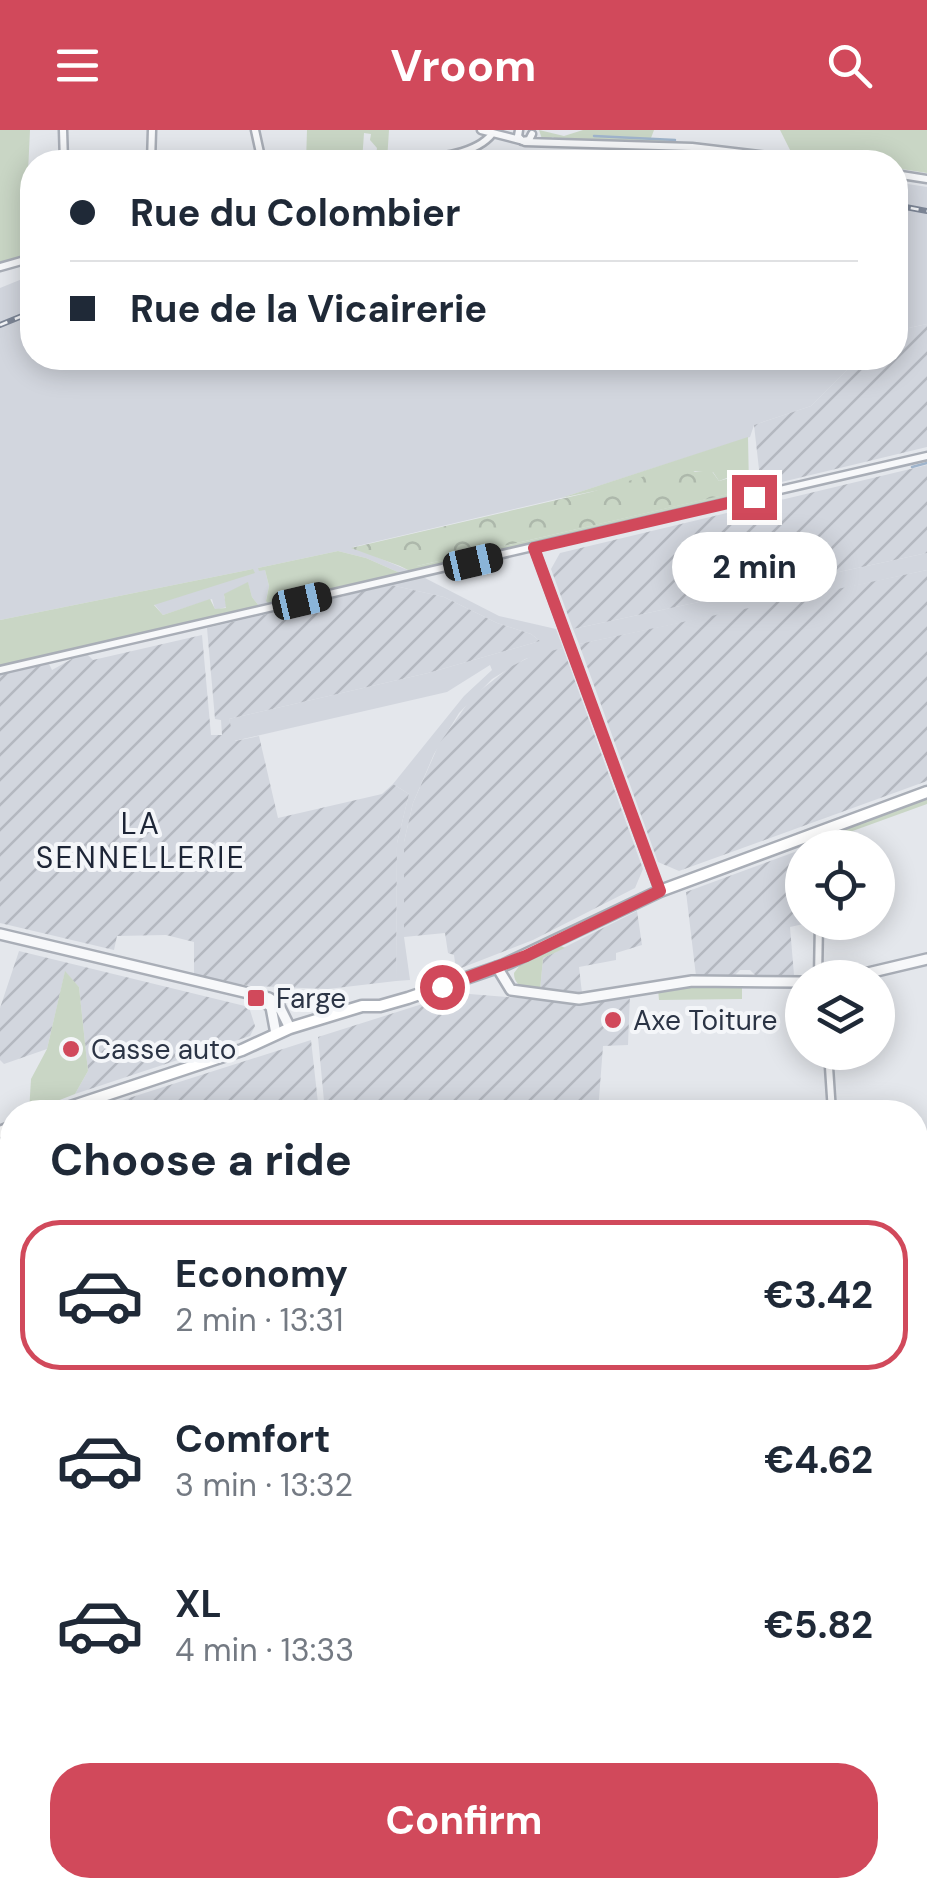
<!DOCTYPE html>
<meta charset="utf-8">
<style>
body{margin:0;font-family:"DM Sans",sans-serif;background:#f2f2f3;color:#1f2937;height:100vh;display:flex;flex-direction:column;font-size:38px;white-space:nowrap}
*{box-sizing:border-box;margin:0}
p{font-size:32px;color:#747a83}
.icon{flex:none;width:55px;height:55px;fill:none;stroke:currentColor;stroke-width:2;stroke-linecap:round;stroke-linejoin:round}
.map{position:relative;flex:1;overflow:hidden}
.sheet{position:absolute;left:0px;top:970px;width:928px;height:798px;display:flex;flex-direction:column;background:#fff;border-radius:40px 40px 0 0;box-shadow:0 5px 25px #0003}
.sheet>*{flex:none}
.top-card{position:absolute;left:20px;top:20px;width:888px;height:220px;border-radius:40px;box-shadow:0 5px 25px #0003;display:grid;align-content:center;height:220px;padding:0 50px;background:#fff}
.tools{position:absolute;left:785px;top:700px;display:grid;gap:20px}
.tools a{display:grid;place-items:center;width:110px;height:110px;border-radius:50%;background:#fff;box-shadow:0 5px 25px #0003;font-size:50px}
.end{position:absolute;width:45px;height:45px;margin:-22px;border:12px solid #d1495b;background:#fff;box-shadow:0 0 0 5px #fff}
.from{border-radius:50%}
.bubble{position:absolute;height:70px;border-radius:35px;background:#fff;box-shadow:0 5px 25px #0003;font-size:32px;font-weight:700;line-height:70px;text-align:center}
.car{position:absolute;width:30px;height:60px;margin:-30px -15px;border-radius:12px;box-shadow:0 0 8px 2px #0007;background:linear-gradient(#222 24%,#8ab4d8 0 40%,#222 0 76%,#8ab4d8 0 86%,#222 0)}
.top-card b{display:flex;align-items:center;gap:35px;height:95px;font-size:38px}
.top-card b+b{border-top:2px solid #e0e1e3}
.top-card i{width:25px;height:25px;background:#1f2937}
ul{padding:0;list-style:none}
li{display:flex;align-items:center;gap:30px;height:150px;margin:0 20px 15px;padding:0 30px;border:5px solid transparent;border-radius:40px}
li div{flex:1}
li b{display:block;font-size:38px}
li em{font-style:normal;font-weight:700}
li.on{border-color:#d1495b}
li>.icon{width:90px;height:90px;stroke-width:1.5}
h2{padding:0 50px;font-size:45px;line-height:120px}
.action{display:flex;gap:20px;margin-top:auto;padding:20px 50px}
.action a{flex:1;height:115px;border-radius:40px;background:#d1495b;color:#fff;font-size:40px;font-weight:700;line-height:115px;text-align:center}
header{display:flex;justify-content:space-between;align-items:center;height:130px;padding:0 50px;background:#d1495b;color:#fff;font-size:45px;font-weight:700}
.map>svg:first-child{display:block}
</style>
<header><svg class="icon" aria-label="menu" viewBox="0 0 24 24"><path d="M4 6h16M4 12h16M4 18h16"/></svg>Vroom<svg class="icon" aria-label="search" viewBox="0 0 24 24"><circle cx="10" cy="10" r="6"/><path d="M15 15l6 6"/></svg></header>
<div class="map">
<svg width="927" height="1767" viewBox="0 0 927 1767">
<defs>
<pattern id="industrial-furrows" width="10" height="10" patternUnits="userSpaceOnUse" patternTransform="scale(2.5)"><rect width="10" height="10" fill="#d2d6de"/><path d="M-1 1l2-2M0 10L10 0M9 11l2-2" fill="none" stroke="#b4b8c0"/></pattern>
<pattern id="forest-crowns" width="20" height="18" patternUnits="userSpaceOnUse" patternTransform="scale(2.5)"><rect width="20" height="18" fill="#c9d6c5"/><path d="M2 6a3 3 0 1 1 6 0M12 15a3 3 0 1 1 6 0" fill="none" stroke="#adb8ab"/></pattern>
<pattern id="water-rules" width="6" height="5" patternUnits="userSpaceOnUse" patternTransform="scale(2.5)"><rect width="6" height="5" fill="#9fb4cc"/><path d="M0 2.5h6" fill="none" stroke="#8293a7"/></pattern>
</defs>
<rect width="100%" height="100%" fill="#e4e7ec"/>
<path fill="#d2d6de" d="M502,20L678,25L753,32H424Z
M895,52L927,57V194L895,201Z
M32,145V228H859L811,276L754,295L750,307L561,368L353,417L410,441L400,443L366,428L338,421L258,438L265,440L269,456L266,470L269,474L259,476L252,467L248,453L224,466L227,477L215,480L212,469L163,485L154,474L253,439L0,490V158Z
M927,423V440L771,474L579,514L573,499Z
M423,447L499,486L556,499L563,518L525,529L492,549L459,583L434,624L413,673L404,712V807L410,850L396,851L397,713L409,664L393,654L464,566L492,540L490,535L447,562L234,611L229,589L428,543L540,511L531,504L497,493L444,467L391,455Z"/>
<path fill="url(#industrial-furrows)" d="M927,194V317L761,357L754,295L811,276L859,228H895V201Z
M927,335V423L573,499L551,439L560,423Z
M927,440V651L679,741L658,732L579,514Z
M391,455L444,467L497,493L531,504L540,511L428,543L229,589L235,611L259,606L278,688L382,664L393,654L409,664L397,713L396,851L328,859L251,856L194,845V812L166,805L117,806L114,820L0,793V544L48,532L52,540L77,526L87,524L93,530L202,505L211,605H222L221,590L215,589L207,498Z
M563,518L643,739L635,758L533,810L456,840L454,825L448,823L445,803L404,807V712L413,673L439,614L472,567L510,537L534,525Z
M800,720L802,792L808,793L790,797L794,845H755L750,840H740L735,845L696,846L686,762Z
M637,781L642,815L616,823V830L579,837L582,863L540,861L543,828Z
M19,821L249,877L255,896L250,906L75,964L88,941L79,857L65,842L47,919L4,934L0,930V878Z
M457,863L567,872L630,864L628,915L603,916L598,982H325L318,907Z
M311,910L319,982H87L107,975Z
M12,1009V1081L0,1082V1014Z
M927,1123V1304H925L915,1297V1125Z"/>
<path fill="#c9d6c5" d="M0,0H30L24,126L0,133Z
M307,0H389L387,31L375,32L377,18L370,10L371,4L364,3L362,32H306Z
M539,0L564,6L583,0H654L651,8L684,13L557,11L553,7L546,10L542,9Z
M780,0H927V43L895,38V32H853L792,24Z
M748,307L749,358L739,367L410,441L400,436H417L745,360L737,344L719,351L713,342L691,341L561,368Z
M338,421L366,428L400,443L269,474L266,471L269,456L265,440L259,441L258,438Z
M253,439L255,443L154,475L163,485L210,469L215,479L226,478L224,464L248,452L252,467L259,476L0,536V490Z
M927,668V674L814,715L813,710Z
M559,815L565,818L543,828L540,861C528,859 514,858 514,843L520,835Z
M65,841L79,857L88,941L75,964L29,982L31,949L47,919Z
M702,855H742V869L659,870L658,859Z
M12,1081V1154L0,1150V1082Z
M5,1323L12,1336V1404L3,1405L0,1409L1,1325Z"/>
<path fill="url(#forest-crowns)" d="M745,313L746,360L417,436H400L351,418L591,362L683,335L695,342L711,340L719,351L737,346L727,319Z
M12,1232V1336L9,1325L2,1323L0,1342V1235Z
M12,1476V1666L0,1669V1479Z
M366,1755H455L459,1767H369Z
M843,1755H896L899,1767H846Z"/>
<path fill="url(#water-rules)" d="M12,1181V1232L0,1235V1182Z"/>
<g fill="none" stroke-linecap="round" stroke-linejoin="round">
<path stroke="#9fb4cc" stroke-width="2.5" d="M594,6L675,10
M598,17L719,23
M460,27L494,22
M912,337L927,333
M915,1107L927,1106
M915,1122L927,1121
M915,1300L927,1307
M915,1341L927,1324
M0,1445H12
M915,1522H927
M0,1667L12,1663"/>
<defs>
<path id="minor" d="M63,0L64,32
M255,0L262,32
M481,0L520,10
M519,0L518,6L522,11L529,10L532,4
M525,12L692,17L819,32
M151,32L152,0
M391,32C421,28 472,29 492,4
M895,44L927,49
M0,137L32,128
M534,418L659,760
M0,540L927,326
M818,848L819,792
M828,922L832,982
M915,1115L927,1113
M915,1317L927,1315
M916,1408L927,1427"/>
<path id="tertiary" d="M0,804L269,868L278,874L290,898
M497,837L511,860L579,869L692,851L802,852
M847,848L927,829
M262,870L271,877L276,904"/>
<path id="secondary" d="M55,982L242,920L290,898L362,876H380L408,868L504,835L660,761L927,662
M0,1002L12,997"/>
<path id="primary" d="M915,1445H927
M0,1452H12"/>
</defs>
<use href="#minor" stroke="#a9aeb7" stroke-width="11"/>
<use href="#tertiary" stroke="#a9aeb7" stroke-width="14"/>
<use href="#secondary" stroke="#a9aeb7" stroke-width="15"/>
<use href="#primary" stroke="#a3abb8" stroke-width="16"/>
<use href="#minor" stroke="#f7f8fa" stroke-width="6"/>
<use href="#tertiary" stroke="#f7f8fa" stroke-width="9"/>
<use href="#secondary" stroke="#fff" stroke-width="10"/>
<use href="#primary" stroke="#fff" stroke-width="11"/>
<defs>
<path id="rail" d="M546,32L641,30L689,32
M895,75L927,81
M0,195L32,182"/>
</defs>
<use href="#rail" stroke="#7d8696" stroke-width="6"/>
<use href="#rail" stroke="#f4f6f9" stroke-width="2.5" stroke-dasharray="8" stroke-linecap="butt"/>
</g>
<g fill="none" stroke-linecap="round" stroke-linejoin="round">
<path stroke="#d1495b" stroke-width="12" d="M442,857L526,826L660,761L534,418L754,367"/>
</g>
<g fill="#d1495b" stroke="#f4f6f9" stroke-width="4">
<rect x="246" y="858" width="20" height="20" rx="5"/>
<circle cx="613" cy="890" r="10"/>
<circle cx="71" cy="919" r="10"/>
</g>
<g text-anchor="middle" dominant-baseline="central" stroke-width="8" stroke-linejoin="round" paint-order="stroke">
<g font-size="28" fill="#2b3445" stroke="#f4f6f9" text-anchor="start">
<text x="276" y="868">Farge</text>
<text x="633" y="890">Axe Toiture</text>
<text x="91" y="919">Casse auto</text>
</g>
<g font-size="30" letter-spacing="2.5" fill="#1d2536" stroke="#f4f6f9">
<text x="141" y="693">LA<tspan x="141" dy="34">SENNELLERIE</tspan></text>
</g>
</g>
</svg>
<div class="tools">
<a><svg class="icon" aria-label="locate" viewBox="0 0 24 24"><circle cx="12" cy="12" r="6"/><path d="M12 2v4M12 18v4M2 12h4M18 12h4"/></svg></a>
<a><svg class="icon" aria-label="layers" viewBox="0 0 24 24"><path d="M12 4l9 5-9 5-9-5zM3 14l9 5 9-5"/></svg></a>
</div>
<i class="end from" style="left:442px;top:857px"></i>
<i class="end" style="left:754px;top:367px"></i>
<div class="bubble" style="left:672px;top:402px;width:165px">2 min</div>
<i class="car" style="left:473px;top:432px;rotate:77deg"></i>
<i class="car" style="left:302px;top:471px;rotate:77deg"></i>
<div class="top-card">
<b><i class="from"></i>Rue du Colombier</b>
<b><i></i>Rue de la Vicairerie</b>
</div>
<section class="sheet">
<h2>Choose a ride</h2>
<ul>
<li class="on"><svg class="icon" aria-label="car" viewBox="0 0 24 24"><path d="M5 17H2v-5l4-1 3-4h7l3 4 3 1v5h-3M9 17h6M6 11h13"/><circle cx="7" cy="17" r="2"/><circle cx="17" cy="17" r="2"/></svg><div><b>Economy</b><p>2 min · 13:31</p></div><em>€3.42</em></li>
<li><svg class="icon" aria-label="car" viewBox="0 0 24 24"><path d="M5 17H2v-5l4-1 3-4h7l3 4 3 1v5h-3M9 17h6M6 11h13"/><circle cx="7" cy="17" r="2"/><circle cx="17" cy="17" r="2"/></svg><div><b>Comfort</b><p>3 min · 13:32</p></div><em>€4.62</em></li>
<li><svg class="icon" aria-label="car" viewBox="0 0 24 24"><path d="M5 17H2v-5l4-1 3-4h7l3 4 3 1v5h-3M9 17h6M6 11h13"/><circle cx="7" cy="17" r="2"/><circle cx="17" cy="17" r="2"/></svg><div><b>XL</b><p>4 min · 13:33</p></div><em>€5.82</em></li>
</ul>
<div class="action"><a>Confirm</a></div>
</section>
</div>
